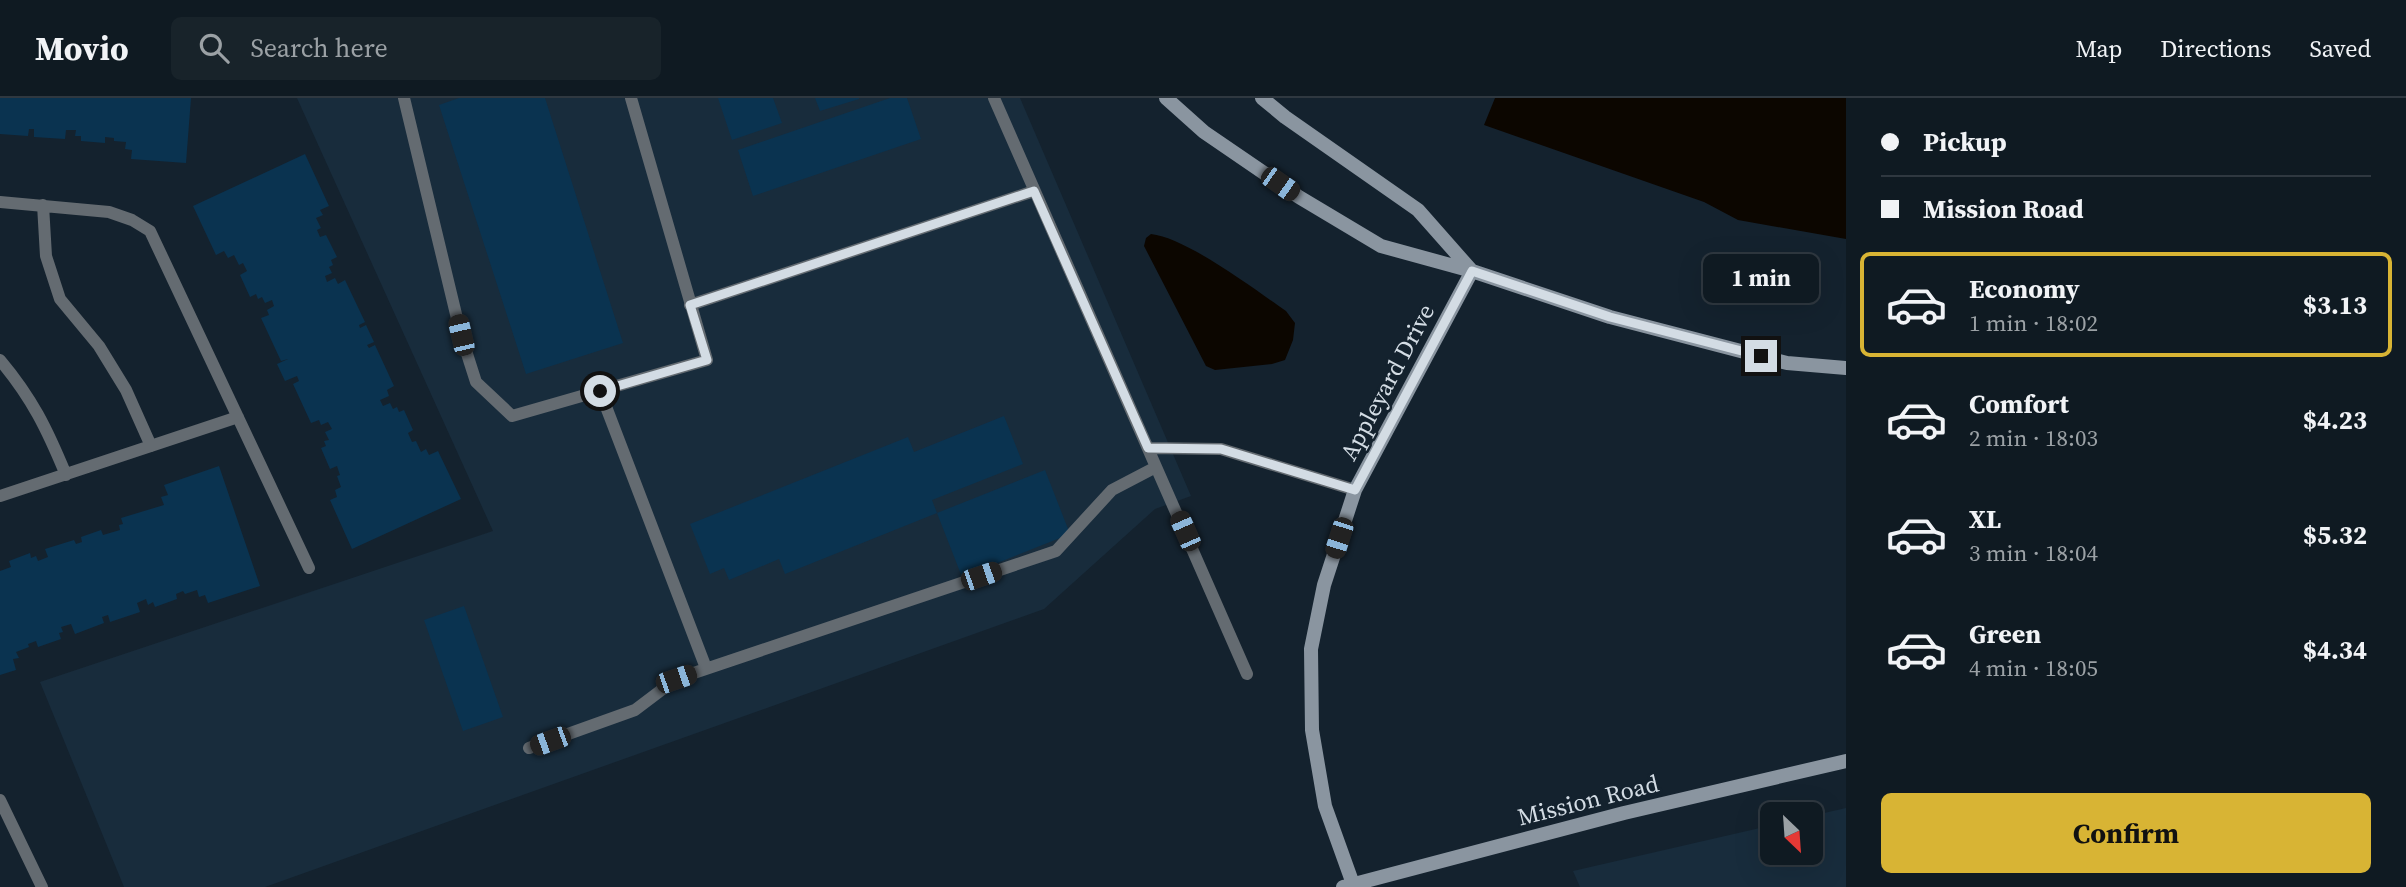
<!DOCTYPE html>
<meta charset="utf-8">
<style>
body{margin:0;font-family:"Source Serif 4",serif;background:#18232a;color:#f1f3f6;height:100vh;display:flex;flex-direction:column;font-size:26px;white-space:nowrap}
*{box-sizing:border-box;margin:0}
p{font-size:23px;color:#9ba1a5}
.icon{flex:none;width:38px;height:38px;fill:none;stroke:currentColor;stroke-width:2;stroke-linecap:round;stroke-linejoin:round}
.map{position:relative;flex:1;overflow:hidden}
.drawer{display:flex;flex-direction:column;background:#0f1a22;width:560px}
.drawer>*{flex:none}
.hud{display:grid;align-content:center;height:154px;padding:0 35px;background:#0f1a22}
.needle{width:46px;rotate:155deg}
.buttons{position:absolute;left:1760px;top:704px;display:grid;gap:14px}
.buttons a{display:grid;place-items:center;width:63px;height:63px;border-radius:10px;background:#0f1a22;box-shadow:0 7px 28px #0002,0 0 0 2px #2f3840;font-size:35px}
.end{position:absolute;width:32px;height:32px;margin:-16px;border:9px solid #d3dce4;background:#111;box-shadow:0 0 0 4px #111}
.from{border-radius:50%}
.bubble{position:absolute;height:49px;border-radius:10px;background:#0f1a22;box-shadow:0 7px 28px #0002,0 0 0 2px #2f3840;font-size:23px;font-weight:700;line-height:49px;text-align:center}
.car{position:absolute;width:21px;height:42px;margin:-21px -10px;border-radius:9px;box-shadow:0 0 5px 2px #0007;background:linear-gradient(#222 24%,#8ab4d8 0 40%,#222 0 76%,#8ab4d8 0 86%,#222 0)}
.hud b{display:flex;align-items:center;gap:24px;height:66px;font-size:26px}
.hud b+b{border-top:2px solid #2f3840}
.hud i{width:18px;height:18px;background:#f1f3f6}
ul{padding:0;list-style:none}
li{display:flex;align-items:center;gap:21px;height:105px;margin:0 14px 10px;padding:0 21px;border:4px solid transparent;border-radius:10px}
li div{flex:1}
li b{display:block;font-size:26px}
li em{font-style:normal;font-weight:700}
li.on{border-color:#d8b434}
li>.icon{width:63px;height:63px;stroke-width:1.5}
.action{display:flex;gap:14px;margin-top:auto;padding:14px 35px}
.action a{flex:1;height:80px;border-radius:10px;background:#d8b434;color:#111;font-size:28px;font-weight:700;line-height:80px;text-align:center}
header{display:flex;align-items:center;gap:42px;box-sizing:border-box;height:98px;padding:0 35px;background:#0f1a22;border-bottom:2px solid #2f3840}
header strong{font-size:33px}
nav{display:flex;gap:38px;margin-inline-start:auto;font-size:24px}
.search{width:490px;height:63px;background:#18232a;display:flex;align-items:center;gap:18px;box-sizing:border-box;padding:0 24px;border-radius:10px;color:#9ba1a5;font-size:26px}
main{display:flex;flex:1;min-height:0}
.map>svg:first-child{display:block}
</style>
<header>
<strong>Movio</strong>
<div class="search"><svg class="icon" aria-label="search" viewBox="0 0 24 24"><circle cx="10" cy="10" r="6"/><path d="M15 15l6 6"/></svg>Search here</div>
<nav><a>Map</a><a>Directions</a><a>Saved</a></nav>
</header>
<main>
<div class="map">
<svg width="1846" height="789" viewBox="0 0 1846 789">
<rect width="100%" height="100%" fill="#14222e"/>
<path fill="#182c3c" d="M297,0H1020L1191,398L1155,411L1044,511L265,789H124L40,584L493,433Z
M1846,710V789H1580L1573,773L1773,727V754H1811V718Z"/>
<path fill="#0c0600" d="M1495,0H1846V141L1738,122L1704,104L1484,27Z
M1151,136C1187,140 1254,191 1286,213L1295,225L1293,242L1285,262L1272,266L1215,272L1206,268L1144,148L1146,140Z"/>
<path fill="#0a3350" d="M0,0H191L186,65L131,61L132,52L125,51L126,44L114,43V40L105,39V45L81,43V38H75L76,32H66L65,41L34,39V31H29L28,38L0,36Z
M459,0H545L623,245L526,276L439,7Z
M718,0H773L782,25L732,42Z
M815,0H859V1L820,13Z
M890,0H907L921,41L753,98L738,52Z
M305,56L329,108L320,112L323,117L316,120L321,130L317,132L320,139L326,137L337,159L331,162L333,167L329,169L332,175L325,178L327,184L335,180L338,186L345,182L365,224L359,227L360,230L366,227L374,244L367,247L369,250L375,247L394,288L387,292L389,298L380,302L383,308L390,305L393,311L397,309L399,314L404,312L413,332L408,335L412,344L416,343L421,354L426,351L429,357L438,353L461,401L352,451L330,402L337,399L335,392L341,389L337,378L340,377L337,368L330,371L321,350L326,348L324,343L329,342L325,334L332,331L328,324L321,327L319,322L311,325L293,286L299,283L297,278L285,283L277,266L288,261L281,263L261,220L269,217L267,212L274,208L272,202L265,205L262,199L258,201L256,196L250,199L240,177L247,173L243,165L239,167L234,157L228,160L224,153L216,157L193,108Z
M1004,318L1023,366L932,402L937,415L785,476L779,461L729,482L724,470L710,476L690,426L908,339L914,354Z
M219,368L260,488L208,505L205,497L199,499L197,492L185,496L183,493L176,496L177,501L155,509L153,504L148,507L146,501L137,505L140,514L110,524L108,517L102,519L104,525L75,536L71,526L61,529L63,534L59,535L61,541L38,549L36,543L28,546L29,549L16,554L19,560L13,561L16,572L0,577V473L11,469L9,463L30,455L31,460L36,458L38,463L48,459L45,451L74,442L76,446L82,444L81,439L101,432L103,437L120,432L119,427L123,426L121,420L164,407L161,399L168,397L164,387Z
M1045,372L1070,436L962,479L937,415Z
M464,508L503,619L463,633L424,522Z"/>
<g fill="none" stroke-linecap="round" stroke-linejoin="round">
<path stroke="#646b71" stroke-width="12" d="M404,0L461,237L476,284L512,318L707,262L631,0
M994,0L1247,576
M0,104L109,114L132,122L150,133L309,470
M43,107L46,158L60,201L99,248L126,292L151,348
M690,207L1034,93
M0,262C32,300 47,331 66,377
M600,293L706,570
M1148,350L1221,351L1355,392
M0,398L238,319
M529,650L635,612L676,581L1056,453L1112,392L1156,369
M0,702L42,789"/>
<path stroke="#8a95a0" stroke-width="14" d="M1166,0L1204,34L1299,99L1381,148L1472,173L1610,219L1787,265L1846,270
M1262,0L1285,19L1418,112L1471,172
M1353,786L1325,708L1312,632L1311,551L1324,487L1355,392L1472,173
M1343,789L1624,715L1846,663"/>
</g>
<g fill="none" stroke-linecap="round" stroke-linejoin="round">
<path stroke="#d3dce4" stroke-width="9" d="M600,293L707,262L690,207L1034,93L1148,350L1221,351L1355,392L1472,173L1610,219L1761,258"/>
</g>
<g text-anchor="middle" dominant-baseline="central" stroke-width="5" stroke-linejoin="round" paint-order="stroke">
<g font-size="24" fill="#d3dce4" stroke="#14222e">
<text transform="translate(1387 284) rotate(-62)">Appleyard Drive</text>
<text transform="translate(1588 702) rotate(-14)">Mission Road</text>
</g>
</g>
</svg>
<div class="buttons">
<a><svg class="needle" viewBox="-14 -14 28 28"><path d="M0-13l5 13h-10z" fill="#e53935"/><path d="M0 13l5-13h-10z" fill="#9ba1a5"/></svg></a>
</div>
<i class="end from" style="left:600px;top:293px"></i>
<i class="end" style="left:1761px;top:258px"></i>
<div class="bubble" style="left:1703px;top:156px;width:116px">1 min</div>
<i class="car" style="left:1280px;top:86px;rotate:125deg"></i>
<i class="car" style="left:461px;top:237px;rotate:347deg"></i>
<i class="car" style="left:1185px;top:433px;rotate:336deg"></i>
<i class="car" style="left:1339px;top:440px;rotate:198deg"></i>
<i class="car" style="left:981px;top:478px;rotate:71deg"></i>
<i class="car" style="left:676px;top:581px;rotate:71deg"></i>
<i class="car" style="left:550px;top:643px;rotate:250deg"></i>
</div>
<section class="drawer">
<div class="hud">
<b><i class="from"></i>Pickup</b>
<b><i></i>Mission Road</b>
</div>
<ul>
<li class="on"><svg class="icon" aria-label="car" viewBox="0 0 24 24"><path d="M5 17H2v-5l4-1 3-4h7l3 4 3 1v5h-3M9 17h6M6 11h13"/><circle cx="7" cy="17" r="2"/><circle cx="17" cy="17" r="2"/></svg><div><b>Economy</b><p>1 min · 18:02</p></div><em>$3.13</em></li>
<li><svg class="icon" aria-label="car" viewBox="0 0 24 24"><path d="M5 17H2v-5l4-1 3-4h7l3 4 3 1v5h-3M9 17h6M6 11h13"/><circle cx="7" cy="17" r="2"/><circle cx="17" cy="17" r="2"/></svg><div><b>Comfort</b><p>2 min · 18:03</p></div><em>$4.23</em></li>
<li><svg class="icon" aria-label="car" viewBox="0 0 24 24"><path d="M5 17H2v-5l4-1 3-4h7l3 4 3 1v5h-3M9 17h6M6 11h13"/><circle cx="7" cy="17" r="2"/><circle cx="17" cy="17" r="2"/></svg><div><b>XL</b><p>3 min · 18:04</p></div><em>$5.32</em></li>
<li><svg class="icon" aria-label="car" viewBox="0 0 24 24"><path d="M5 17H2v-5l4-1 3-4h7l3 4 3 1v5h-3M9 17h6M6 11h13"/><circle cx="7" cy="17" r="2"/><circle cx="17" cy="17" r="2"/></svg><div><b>Green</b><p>4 min · 18:05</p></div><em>$4.34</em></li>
</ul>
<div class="action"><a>Confirm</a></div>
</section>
</main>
